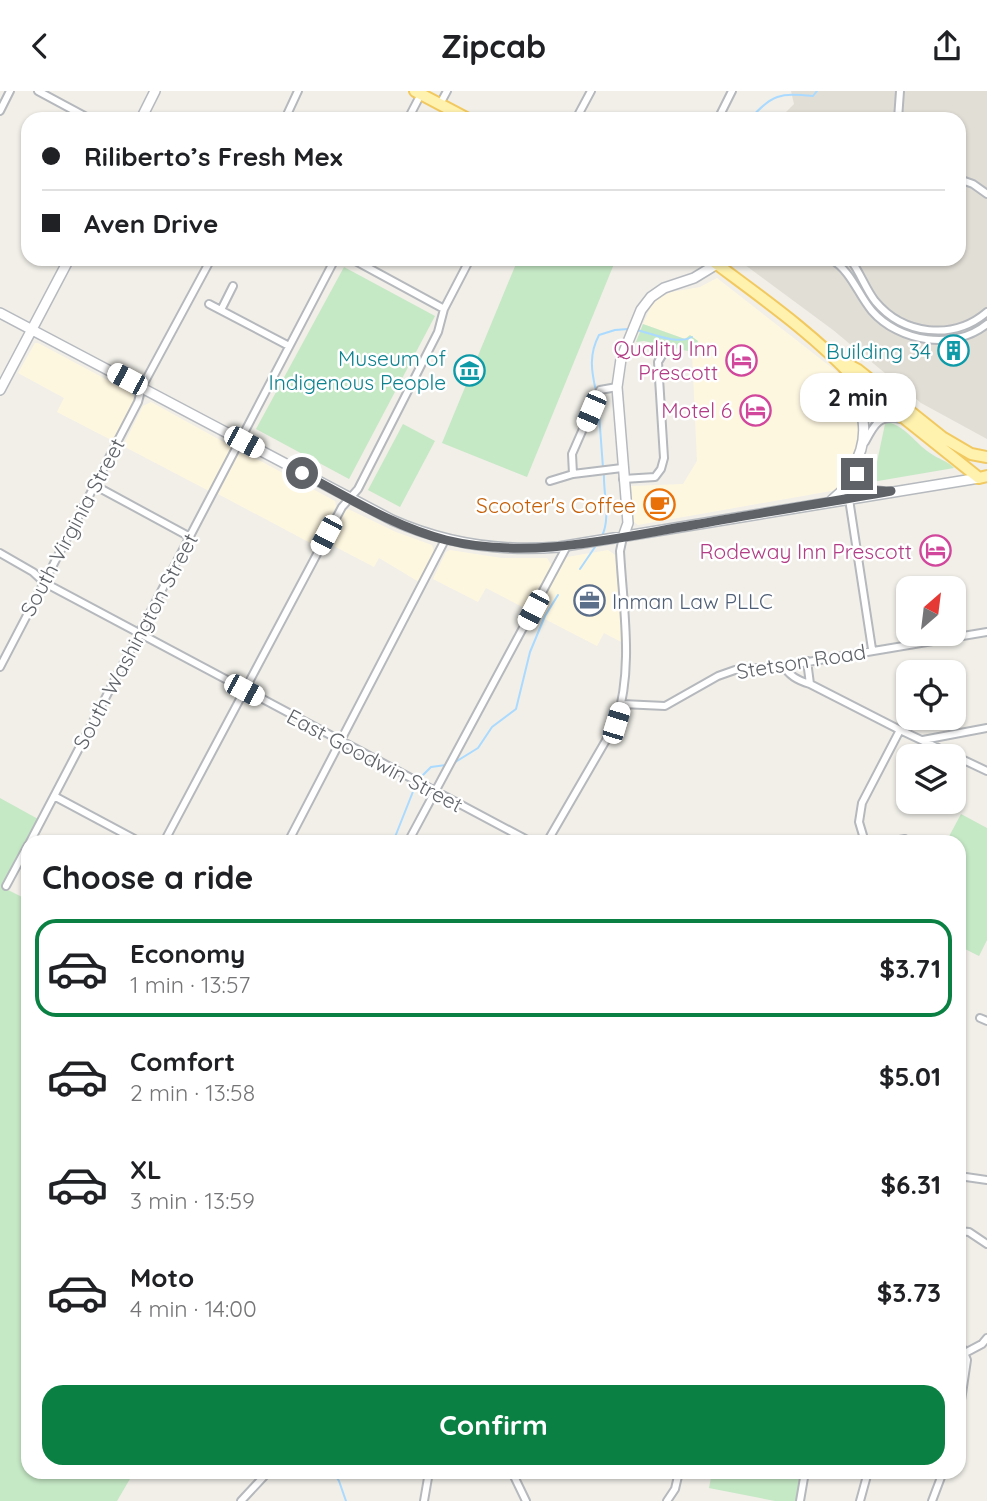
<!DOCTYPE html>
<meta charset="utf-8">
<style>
body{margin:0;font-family:Quicksand,sans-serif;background:#f6f6f6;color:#202124;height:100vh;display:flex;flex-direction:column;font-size:26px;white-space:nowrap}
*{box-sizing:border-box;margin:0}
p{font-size:23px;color:#757577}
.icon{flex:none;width:38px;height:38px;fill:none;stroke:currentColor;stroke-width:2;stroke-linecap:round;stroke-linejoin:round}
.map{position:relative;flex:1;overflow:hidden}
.sheet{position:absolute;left:21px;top:744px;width:945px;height:644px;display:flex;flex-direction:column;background:#fff;border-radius:21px;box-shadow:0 2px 5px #0004}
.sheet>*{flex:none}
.banner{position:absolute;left:21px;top:21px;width:945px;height:154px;border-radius:21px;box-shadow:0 2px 5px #0004;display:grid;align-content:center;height:154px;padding:0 21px;background:#fff}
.needle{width:46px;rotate:28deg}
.fabs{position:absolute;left:896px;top:485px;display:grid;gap:14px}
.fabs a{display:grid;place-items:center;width:70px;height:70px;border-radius:14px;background:#fff;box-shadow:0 2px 5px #0004;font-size:35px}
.end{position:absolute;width:32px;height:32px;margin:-16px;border:9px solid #5f6368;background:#fff;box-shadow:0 0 0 4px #fff}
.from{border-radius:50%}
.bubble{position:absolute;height:49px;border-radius:21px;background:#fff;box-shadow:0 2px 5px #0004;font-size:23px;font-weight:700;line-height:49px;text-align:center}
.car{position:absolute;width:21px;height:42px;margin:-21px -10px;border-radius:9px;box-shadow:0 0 5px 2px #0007;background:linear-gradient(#fff 24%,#345 0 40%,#fff 0 76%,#345 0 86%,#fff 0)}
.banner b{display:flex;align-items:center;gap:24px;height:66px;font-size:26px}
.banner b+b{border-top:2px solid #e0e0e0}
.banner i{width:18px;height:18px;background:#202124}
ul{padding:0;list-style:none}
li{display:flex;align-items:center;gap:21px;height:98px;margin:0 14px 10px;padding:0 7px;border:4px solid transparent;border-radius:21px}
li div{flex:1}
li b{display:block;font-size:26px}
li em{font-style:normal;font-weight:700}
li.on{border-color:#0b8043}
li>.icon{width:63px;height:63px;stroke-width:1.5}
h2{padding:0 21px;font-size:32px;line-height:84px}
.cta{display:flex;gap:14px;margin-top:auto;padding:14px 21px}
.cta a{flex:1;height:80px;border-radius:21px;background:#0b8043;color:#fff;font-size:28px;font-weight:700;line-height:80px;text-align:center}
header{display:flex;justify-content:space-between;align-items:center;height:91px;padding:0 21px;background:#fff;font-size:32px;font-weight:700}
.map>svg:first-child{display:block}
</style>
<header><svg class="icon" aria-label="back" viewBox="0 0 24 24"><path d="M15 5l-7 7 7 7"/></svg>Zipcab<svg class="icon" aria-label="share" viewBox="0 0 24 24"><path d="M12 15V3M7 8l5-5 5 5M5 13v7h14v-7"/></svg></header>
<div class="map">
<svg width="987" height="1410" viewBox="0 0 987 1410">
<rect width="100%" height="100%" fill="#f1efe8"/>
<path fill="#fef7e0" d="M717,187L841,284L852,298L859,316L862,344L847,389L837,399L638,434L633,430L631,395L683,393L697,370L692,261L698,250L685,248L643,233L651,215L659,207L671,201L700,196Z
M35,252H38L132,302L134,308L113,350L57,321L64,307L18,282Z
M151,311L231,355V359L209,400L123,355L143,315Z
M244,361L335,410L336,415L316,455L218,403L238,364Z
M348,418L396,441L432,454L434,462L419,491L379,467L374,476L328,452L345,420Z
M450,459L502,467H547L552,475L528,519L486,497L478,511L433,488L446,461Z
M608,459L615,464L623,552L604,542L597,555L535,523L567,466Z"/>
<path fill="#e1ded6" d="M791,0H987V348L921,312L833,239L737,168H959V28H779L794,13Z"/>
<path fill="#c5e8c5" d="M518,168H616L527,386L442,352Z
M344,176L435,225L349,388L256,338Z
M643,233L685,248L690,244L698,250L692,261L644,250L636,251Z
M889,331C908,338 914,351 930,362C938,368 948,370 954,377L872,391L864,385V378L877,371L885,333Z
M403,333L435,350L400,416L368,399Z
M0,707L38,728L3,794L4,797L28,809V1381H134L117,1410H0Z
M961,723L987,737V849L979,865L959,855V751H946Z
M712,1381H802L797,1410H775L709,1397Z"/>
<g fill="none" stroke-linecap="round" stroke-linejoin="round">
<path stroke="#aadaff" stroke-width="2" d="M750,28C772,3 780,2 813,5L817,0
M637,239C653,243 678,254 692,246
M596,300C591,279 589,263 599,244L615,239L628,238
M598,309L603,377
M602,445C611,426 603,403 604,382
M580,478L597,453
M452,673L478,657L492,636L516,618L530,561L545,525L558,504
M419,688L431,676L446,674
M393,751L416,693
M333,1381L339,1390L346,1410"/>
<defs>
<path id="street" d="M38,0L90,28
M440,13L447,0
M0,20L10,0
M285,28L298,0
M408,28L421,3
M576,28L591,0
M718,28L732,0
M898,28L900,0
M959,88L973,93L987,103
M352,168L444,218
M831,168C852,181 857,202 872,220C899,251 954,260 987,233
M850,168C860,181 865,197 875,210C903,244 953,250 987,221
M717,173L738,168
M209,213L289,255
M221,219L233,195
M865,351C875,332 879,324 901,328
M858,371C856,391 863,399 883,400
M573,383L572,363L600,299L617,296
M623,388L655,386L661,378L664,367L658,271L663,263
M550,390L573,383L622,377
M94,394L190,446
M849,408L872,558
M0,462L33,481L45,492L531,751
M807,570L810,593
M784,575C789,585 799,590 810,593L900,639L987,680
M0,576L138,311L142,296L211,168
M622,613L665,615L718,585L735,579L784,575L987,541
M923,649L987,637
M54,705L140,751
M30,751L335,168
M164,751L342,416L358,398L438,241L444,218L470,168
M288,751L445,449
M408,751L567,455
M547,751L616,632C634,576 623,517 620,460L623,446
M865,751L859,731L862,712L900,639
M888,751L905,748
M6,795L28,754
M980,927L987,930
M959,1085L987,1089
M959,1140L969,1141L987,1153
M959,1250L967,1269L959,1323
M965,1262L982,1253L987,1247
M512,1381L526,1410
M241,1410L268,1381
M424,1410L429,1381
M667,1410L675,1398L679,1381
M800,1410L805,1381
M860,1410L868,1381
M932,1410L943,1381"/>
<path id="secondary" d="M141,28L155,0
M0,222L392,429C446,453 500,461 559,456L979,387
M0,299L69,168
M831,410C836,405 843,400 847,394C850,389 850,383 852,378C872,346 862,322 854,287
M623,446L628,432L617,296L621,268L641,219L651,206L664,197L694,187L717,173"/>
<path id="primary" d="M415,0L468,28
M710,168C759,205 813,242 854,287L979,387L987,385
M843,271L858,279L942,346L971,363L987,366"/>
</defs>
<use href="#street" stroke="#b5b8bc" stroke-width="10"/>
<use href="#secondary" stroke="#b6babf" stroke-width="12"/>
<use href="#primary" stroke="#f2c960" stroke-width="14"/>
<use href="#street" stroke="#fff" stroke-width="6"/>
<use href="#secondary" stroke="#fff" stroke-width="9"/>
<use href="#primary" stroke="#fff2af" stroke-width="10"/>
</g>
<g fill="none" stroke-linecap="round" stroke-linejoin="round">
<path stroke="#5f6368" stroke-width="9" d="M302,382C349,407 395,436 446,449C529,469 611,448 693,434C759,422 825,412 891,400C875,400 862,400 857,383"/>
</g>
<defs>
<symbol id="building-ring" viewBox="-11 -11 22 22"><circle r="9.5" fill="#fff" stroke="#0f9aa8" stroke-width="1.5"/><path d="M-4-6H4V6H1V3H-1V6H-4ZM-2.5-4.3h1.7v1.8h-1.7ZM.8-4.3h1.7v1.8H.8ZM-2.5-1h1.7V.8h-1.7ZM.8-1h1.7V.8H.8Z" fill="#0f9aa8"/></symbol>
<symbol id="hotel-ring" viewBox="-11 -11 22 22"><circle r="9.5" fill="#fff" stroke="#d1479c" stroke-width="1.5"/><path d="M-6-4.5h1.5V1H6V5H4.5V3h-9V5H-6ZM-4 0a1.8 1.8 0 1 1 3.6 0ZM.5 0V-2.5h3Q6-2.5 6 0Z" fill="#d1479c"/></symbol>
<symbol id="museum-ring" viewBox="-11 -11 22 22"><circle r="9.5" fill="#fff" stroke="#0f9aa8" stroke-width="1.5"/><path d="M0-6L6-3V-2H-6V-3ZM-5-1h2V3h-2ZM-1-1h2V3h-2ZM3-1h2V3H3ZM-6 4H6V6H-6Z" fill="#0f9aa8"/></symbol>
<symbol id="cafe-ring" viewBox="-11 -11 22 22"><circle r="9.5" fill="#fff" stroke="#e8710a" stroke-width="1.5"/><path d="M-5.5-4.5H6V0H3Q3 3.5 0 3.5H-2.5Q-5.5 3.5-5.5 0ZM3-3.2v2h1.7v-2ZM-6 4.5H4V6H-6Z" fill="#e8710a"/></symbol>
<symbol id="office-ring" viewBox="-11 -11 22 22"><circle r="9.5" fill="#fff" stroke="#5c6f8a" stroke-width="1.5"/><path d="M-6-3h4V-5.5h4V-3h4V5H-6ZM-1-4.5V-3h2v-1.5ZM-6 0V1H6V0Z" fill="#5c6f8a"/></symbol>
</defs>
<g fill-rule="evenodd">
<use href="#building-ring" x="936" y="242" width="35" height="35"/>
<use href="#hotel-ring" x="724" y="252" width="35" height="35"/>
<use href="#museum-ring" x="452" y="262" width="35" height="35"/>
<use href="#hotel-ring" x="738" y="302" width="35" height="35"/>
<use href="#cafe-ring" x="642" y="396" width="35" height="35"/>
<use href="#hotel-ring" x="918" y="442" width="35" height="35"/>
<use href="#office-ring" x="572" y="492" width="35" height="35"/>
</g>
<g text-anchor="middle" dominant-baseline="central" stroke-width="5" stroke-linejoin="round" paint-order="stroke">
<g font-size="21" fill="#b23c85" stroke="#fff" text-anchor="end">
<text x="718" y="257">Quality Inn<tspan x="718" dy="24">Prescott</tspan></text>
<text x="732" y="319">Motel 6</text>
<text x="912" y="460">Rodeway Inn Prescott</text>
</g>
<g font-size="21" fill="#0d838f" stroke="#fff" text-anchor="end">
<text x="931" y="260">Building 34</text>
<text x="446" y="267">Museum of<tspan x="446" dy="24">Indigenous People</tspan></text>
</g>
<g font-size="21" fill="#c56008" stroke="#fff" text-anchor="end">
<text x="636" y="414">Scooter's Coffee</text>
</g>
<g font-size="21" fill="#5f6368" stroke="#fff">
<text transform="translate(72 436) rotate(-62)">South Virginia Street</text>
<text transform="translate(135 550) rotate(-62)">South Washington Street</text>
<text transform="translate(801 570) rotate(-9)">Stetson Road</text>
<text transform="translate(375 669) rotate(28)">East Goodwin Street</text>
</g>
<g font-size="21" fill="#4e5e75" stroke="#fff" text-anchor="start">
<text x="612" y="510">Inman Law PLLC</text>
</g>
</g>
</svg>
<div class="fabs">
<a><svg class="needle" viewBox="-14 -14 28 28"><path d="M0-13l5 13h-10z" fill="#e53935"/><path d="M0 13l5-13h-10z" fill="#757577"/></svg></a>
<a><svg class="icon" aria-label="locate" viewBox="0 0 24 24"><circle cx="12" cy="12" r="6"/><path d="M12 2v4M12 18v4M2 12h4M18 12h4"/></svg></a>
<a><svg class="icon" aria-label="layers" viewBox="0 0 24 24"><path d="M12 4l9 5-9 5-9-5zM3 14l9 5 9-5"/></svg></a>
</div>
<i class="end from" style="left:302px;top:382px"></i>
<i class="end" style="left:857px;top:383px"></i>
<div class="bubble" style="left:800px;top:282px;width:116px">2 min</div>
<i class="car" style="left:127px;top:288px;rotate:298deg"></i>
<i class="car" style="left:591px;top:320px;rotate:203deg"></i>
<i class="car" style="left:244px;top:351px;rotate:118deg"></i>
<i class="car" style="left:326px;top:444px;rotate:208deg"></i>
<i class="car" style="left:533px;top:519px;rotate:208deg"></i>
<i class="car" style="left:244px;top:599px;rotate:118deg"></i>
<i class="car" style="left:616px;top:632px;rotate:17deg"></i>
<div class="banner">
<b><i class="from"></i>Riliberto’s Fresh Mex</b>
<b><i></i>Aven Drive</b>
</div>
<section class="sheet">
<h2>Choose a ride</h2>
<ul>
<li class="on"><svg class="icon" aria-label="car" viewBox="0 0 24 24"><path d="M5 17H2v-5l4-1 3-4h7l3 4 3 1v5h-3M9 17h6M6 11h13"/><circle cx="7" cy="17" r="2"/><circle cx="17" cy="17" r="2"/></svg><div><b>Economy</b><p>1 min · 13:57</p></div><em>$3.71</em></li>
<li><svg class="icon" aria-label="car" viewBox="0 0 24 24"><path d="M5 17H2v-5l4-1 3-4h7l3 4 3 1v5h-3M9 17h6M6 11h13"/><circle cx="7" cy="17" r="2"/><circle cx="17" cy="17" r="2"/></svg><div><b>Comfort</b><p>2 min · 13:58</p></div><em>$5.01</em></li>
<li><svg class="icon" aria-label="car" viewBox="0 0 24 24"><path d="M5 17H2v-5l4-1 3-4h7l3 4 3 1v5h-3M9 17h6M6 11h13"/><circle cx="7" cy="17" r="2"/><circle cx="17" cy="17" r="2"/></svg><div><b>XL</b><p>3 min · 13:59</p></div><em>$6.31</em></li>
<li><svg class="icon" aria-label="car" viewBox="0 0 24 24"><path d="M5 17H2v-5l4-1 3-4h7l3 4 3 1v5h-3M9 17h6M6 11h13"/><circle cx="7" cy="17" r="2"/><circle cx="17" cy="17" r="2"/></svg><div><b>Moto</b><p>4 min · 14:00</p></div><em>$3.73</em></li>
</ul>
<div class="cta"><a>Confirm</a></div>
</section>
</div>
